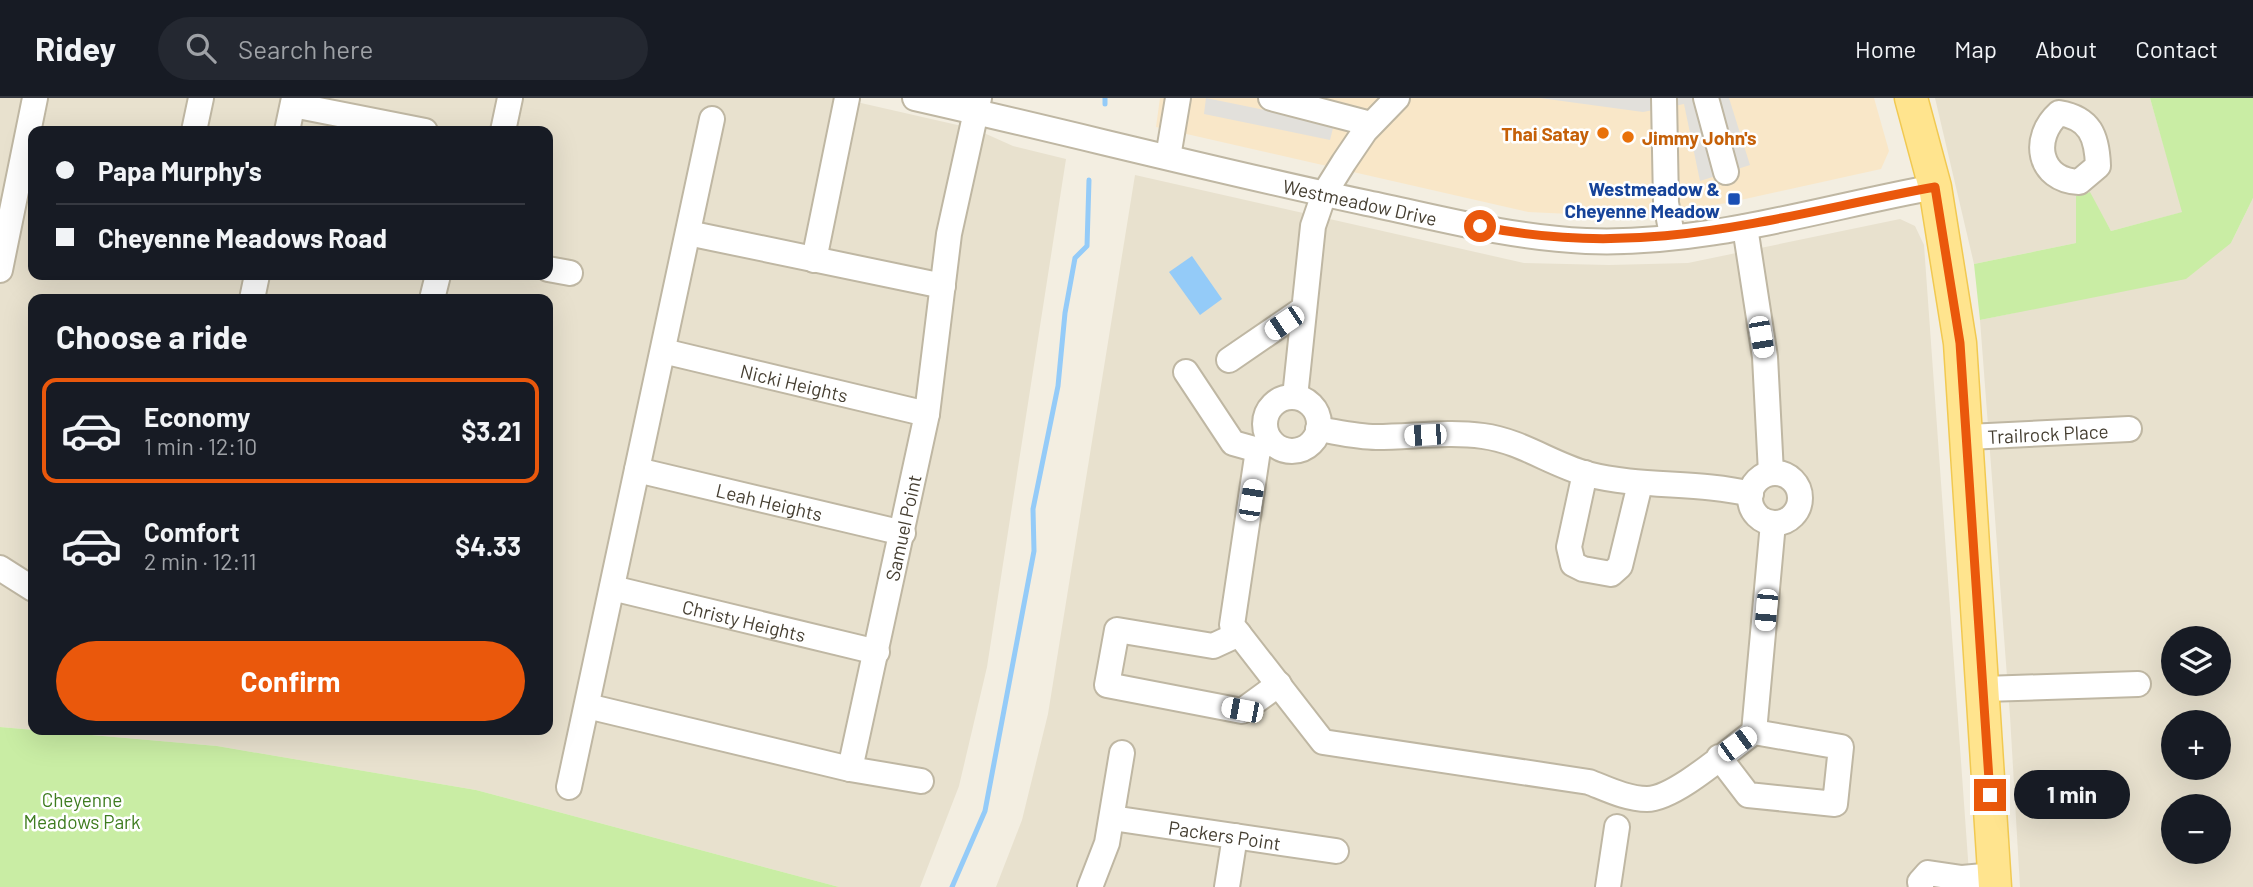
<!DOCTYPE html>
<meta charset="utf-8">
<style>
body{margin:0;font-family:Barlow,sans-serif;background:#242831;color:#f1f3f6;height:100vh;display:flex;flex-direction:column;font-size:26px;white-space:nowrap}
*{box-sizing:border-box;margin:0}
p{font-size:23px;color:#9ea1a6}
.icon{flex:none;width:38px;height:38px;fill:none;stroke:currentColor;stroke-width:2;stroke-linecap:round;stroke-linejoin:round}
.map{position:relative;flex:1;overflow:hidden}
.details{position:absolute;left:28px;top:196px;width:525px;height:441px;display:flex;flex-direction:column;background:#171b24;border-radius:14px;box-shadow:0 7px 28px #0002}
.details>*{flex:none}
.hud{position:absolute;left:28px;top:28px;width:525px;height:154px;border-radius:14px;box-shadow:0 7px 28px #0002;display:grid;align-content:center;height:154px;padding:0 28px;background:#171b24}
.controls{position:absolute;left:2161px;top:528px;display:grid;gap:14px}
.controls a{display:grid;place-items:center;width:70px;height:70px;border-radius:50%;background:#171b24;box-shadow:0 7px 28px #0002;font-size:35px}
.end{position:absolute;width:32px;height:32px;margin:-16px;border:9px solid #ea580c;background:#fff;box-shadow:0 0 0 4px #fff}
.from{border-radius:50%}
.bubble{position:absolute;height:49px;border-radius:24px;background:#171b24;box-shadow:0 7px 28px #0002;font-size:23px;font-weight:700;line-height:49px;text-align:center}
.car{position:absolute;width:21px;height:42px;margin:-21px -10px;border-radius:9px;box-shadow:0 0 5px 2px #0007;background:linear-gradient(#fff 24%,#345 0 40%,#fff 0 76%,#345 0 86%,#fff 0)}
.hud b{display:flex;align-items:center;gap:24px;height:66px;font-size:26px}
.hud b+b{border-top:2px solid #363941}
.hud i{width:18px;height:18px;background:#f1f3f6}
ul{padding:0;list-style:none}
li{display:flex;align-items:center;gap:21px;height:105px;margin:0 14px 10px;padding:0 14px;border:4px solid transparent;border-radius:14px}
li div{flex:1}
li b{display:block;font-size:26px}
li em{font-style:normal;font-weight:700}
li.current{border-color:#ea580c}
li>.icon{width:63px;height:63px;stroke-width:1.5}
h2{padding:0 28px;font-size:32px;line-height:84px}
.cta{display:flex;gap:14px;margin-top:auto;padding:14px 28px}
.cta a{flex:1;height:80px;border-radius:42px;background:#ea580c;color:#fff;font-size:28px;font-weight:700;line-height:80px;text-align:center}
header{display:flex;align-items:center;gap:42px;box-sizing:border-box;height:98px;padding:0 35px;background:#171b24;border-bottom:2px solid #363941}
header strong{font-size:33px}
nav{display:flex;gap:38px;margin-inline-start:auto;font-size:24px}
.search{width:490px;height:63px;background:#242831;display:flex;align-items:center;gap:18px;box-sizing:border-box;padding:0 24px;border-radius:38px;color:#9ea1a6;font-size:26px}
.map>svg:first-child{display:block}
</style>
<header>
<strong>Ridey</strong>
<div class="search"><svg class="icon" aria-label="search" viewBox="0 0 24 24"><circle cx="10" cy="10" r="6"/><path d="M15 15l6 6"/></svg>Search here</div>
<nav><a>Home</a><a>Map</a><a>About</a><a>Contact</a></nav>
</header>
<div class="map">
<svg width="2253" height="789" viewBox="0 0 2253 789">
<rect width="100%" height="100%" fill="#f3eee1"/>
<path fill="#e8e1ce" fill-rule="evenodd" d="M0,0H839L975,31L1013,48L1066,61L987,569L959,688L920,789H839L476,692L217,648L0,629ZM33,33H548V177H33ZM33,201H548V632H33Z
M1935,0H2150L2183,114L2111,133L2089,94L2076,98V145L1974,166Z
M1135,77L1524,165L1609,167L1688,165L1900,121L1915,128L1924,147L1970,789H996L1022,722L1048,616Z
M2253,100V789H2020L2010,618L1980,222L2014,215L2231,145ZM2174,541H2219V586H2174ZM2174,625H2219V670H2174ZM2174,709H2219V754H2174Z"/>
<path fill="#f9e7c8" d="M1160,0H1874L1889,53L1881,71L1727,105L1635,119L1528,114L1156,29Z"/>
<path fill="#c9eda4" d="M2150,0H2253V100L2231,145L2186,181L1980,222L1974,166L2076,145V98L2090,94L2111,133L2182,114Z
M0,629L217,648L476,692L839,789H0Z"/>
<path fill="#e2e0db" d="M1206,0L1334,26L1330,42L1204,16Z
M1540,0H1729L1750,67L1700,83L1684,6L1643,14Z"/>
<path fill="#94cbf8" d="M1192,158L1222,201L1200,217L1169,174Z"/>
<g fill="none" stroke-linecap="round" stroke-linejoin="round">
<path stroke="#94cbf8" stroke-width="5" d="M1105,6V0
M952,789L985,713L1034,453L1033,411L1058,288L1065,215L1075,160L1087,148L1089,82"/>
<defs>
<g id="minor">
<path id="s1" d="M915,0C1066,34 1216,73 1367,105C1439,120 1512,140 1586,143C1704,148 1820,110 1935,89"/>
<path d="M1271,0L1371,26"/>
<path d="M1664,0L1666,105L1672,137"/>
<path d="M1706,0L1726,74"/>
<path d="M293,7L425,33"/>
<path d="M2059,15C2090,20 2097,38 2098,68L2079,84C2038,82 2031,40 2059,15Z"/>
<path d="M194,33L201,0"/>
<path d="M287,33L294,0"/>
<path d="M503,33L510,0"/>
<path d="M1168,59L1178,0"/>
<path d="M1745,129L1765,259L1771,375"/>
<path d="M688,135L943,188"/>
<path d="M814,162L847,0"/>
<path d="M548,171L570,175"/>
<path d="M0,172L35,0"/>
<path d="M252,201L257,177"/>
<path d="M432,201L438,177"/>
<path id="s2" d="M663,253L927,316"/>
<path d="M1229,262L1302,212"/>
<path d="M1186,274L1233,345L1258,352"/>
<circle cx="1292" cy="326" r="27"/>
<path d="M1295,299L1313,128L1324,96L1344,64L1365,33L1397,0"/>
<path d="M1318,331C1337,334 1357,339 1376,339C1412,339 1447,333 1483,338C1521,343 1551,366 1587,376C1641,390 1697,383 1751,396"/>
<path id="s3" d="M1968,339L2129,331"/>
<path d="M1270,343L1258,352L1232,527L1323,644L1589,684C1607,691 1627,701 1647,701C1675,701 1730,651 1754,634L1841,649L1835,706L1748,697L1719,659"/>
<path id="s4" d="M637,372L903,435"/>
<path d="M1585,375L1569,449L1573,466L1583,471L1611,476L1620,468L1640,386"/>
<circle cx="1775" cy="400" r="25"/>
<path d="M0,470L33,491"/>
<path id="s5" d="M612,490L877,554"/>
<path d="M1239,536L1213,548L1117,532L1107,587L1242,613L1279,586"/>
<path d="M1984,591L2138,586"/>
<path d="M587,608L850,671L921,683"/>
<path d="M1754,634L1773,425"/>
<path id="s6" d="M850,671L927,316L949,136L979,0"/>
<path d="M569,689L712,21"/>
<path id="s7" d="M1112,720L1336,753"/>
<path d="M1090,789L1107,745L1122,655"/>
<path d="M1227,789L1235,738"/>
<path d="M1608,789L1617,729"/>
<path d="M1921,789L1920,784L1928,775L1962,780L1995,777"/>
</g>
<path id="major" d="M1911,0L1935,89L1960,245L1995,789"/>
</defs>
<use href="#minor" stroke="#bfb7a3" stroke-width="28"/>
<use href="#major" stroke="#f1c951" stroke-width="35"/>
<use href="#minor" stroke="#fff" stroke-width="24"/>
<use href="#major" stroke="#ffe48e" stroke-width="32"/>
</g>
<g fill="none" stroke-linecap="round" stroke-linejoin="round">
<path stroke="#ea580c" stroke-width="9" d="M1480,128C1644,163 1776,118 1935,89L1960,245L1990,697"/>
</g>
<g fill="#e8710a" stroke="#fff" stroke-width="2.5">
<circle cx="1603" cy="35" r="7"/>
<circle cx="1628" cy="39" r="7"/>
</g>
<rect fill="#1a4fb4" stroke="#fff" stroke-width="2.5" x="1727" y="94" width="14" height="14" rx="3.5"/>
<g text-anchor="middle" dominant-baseline="central" stroke-width="5" stroke-linejoin="round" paint-order="stroke">
<g font-size="19" font-weight="bold" fill="#c56008" stroke="#fff" text-anchor="end">
<text x="1589" y="35">Thai Satay</text>
<text x="1642" y="39" text-anchor="start">Jimmy John's</text>
</g>
<g font-size="19" font-weight="bold" fill="#164399" stroke="#fff" text-anchor="end">
<text x="1720" y="90">Westmeadow &amp;<tspan x="1720" dy="22">Cheyenne Meadow</tspan></text>
</g>
<g font-size="19" fill="#453e31" stroke="#fff">
<text stroke="none"><textPath href="#s1" startOffset="457">Westmeadow Drive</textPath></text>
<text stroke="none"><textPath href="#s2" startOffset="135">Nicki Heights</textPath></text>
<text stroke="none"><textPath href="#s3" startOffset="80">Trailrock Place</textPath></text>
<text stroke="none"><textPath href="#s4" startOffset="136">Leah Heights</textPath></text>
<text stroke="none"><textPath href="#s6" startOffset="247">Samuel Point</textPath></text>
<text stroke="none"><textPath href="#s5" startOffset="136">Christy Heights</textPath></text>
<text stroke="none"><textPath href="#s7" startOffset="114">Packers Point</textPath></text>
</g>
<g font-size="19" fill="#3e7c1f" stroke="#fff">
<text x="82" y="701">Cheyenne<tspan x="82" dy="22">Meadows Park</tspan></text>
</g>
</g>
</svg>
<div class="controls">
<a><svg class="icon" aria-label="layers" viewBox="0 0 24 24"><path d="M12 4l9 5-9 5-9-5zM3 14l9 5 9-5"/></svg></a>
<a>+</a>
<a>−</a>
</div>
<i class="end from" style="left:1480px;top:128px"></i>
<i class="end" style="left:1990px;top:697px"></i>
<div class="bubble" style="left:2014px;top:672px;width:116px">1 min</div>
<i class="car" style="left:1284px;top:225px;rotate:236deg"></i>
<i class="car" style="left:1761px;top:239px;rotate:170deg"></i>
<i class="car" style="left:1425px;top:337px;rotate:267deg"></i>
<i class="car" style="left:1251px;top:402px;rotate:9deg"></i>
<i class="car" style="left:1766px;top:512px;rotate:185deg"></i>
<i class="car" style="left:1242px;top:612px;rotate:281deg"></i>
<i class="car" style="left:1737px;top:646px;rotate:54deg"></i>
<div class="hud">
<b><i class="from"></i>Papa Murphy's</b>
<b><i></i>Cheyenne Meadows Road</b>
</div>
<section class="details">
<h2>Choose a ride</h2>
<ul>
<li class="current"><svg class="icon" aria-label="car" viewBox="0 0 24 24"><path d="M5 17H2v-5l4-1 3-4h7l3 4 3 1v5h-3M9 17h6M6 11h13"/><circle cx="7" cy="17" r="2"/><circle cx="17" cy="17" r="2"/></svg><div><b>Economy</b><p>1 min · 12:10</p></div><em>$3.21</em></li>
<li><svg class="icon" aria-label="car" viewBox="0 0 24 24"><path d="M5 17H2v-5l4-1 3-4h7l3 4 3 1v5h-3M9 17h6M6 11h13"/><circle cx="7" cy="17" r="2"/><circle cx="17" cy="17" r="2"/></svg><div><b>Comfort</b><p>2 min · 12:11</p></div><em>$4.33</em></li>
</ul>
<div class="cta"><a>Confirm</a></div>
</section>
</div>
